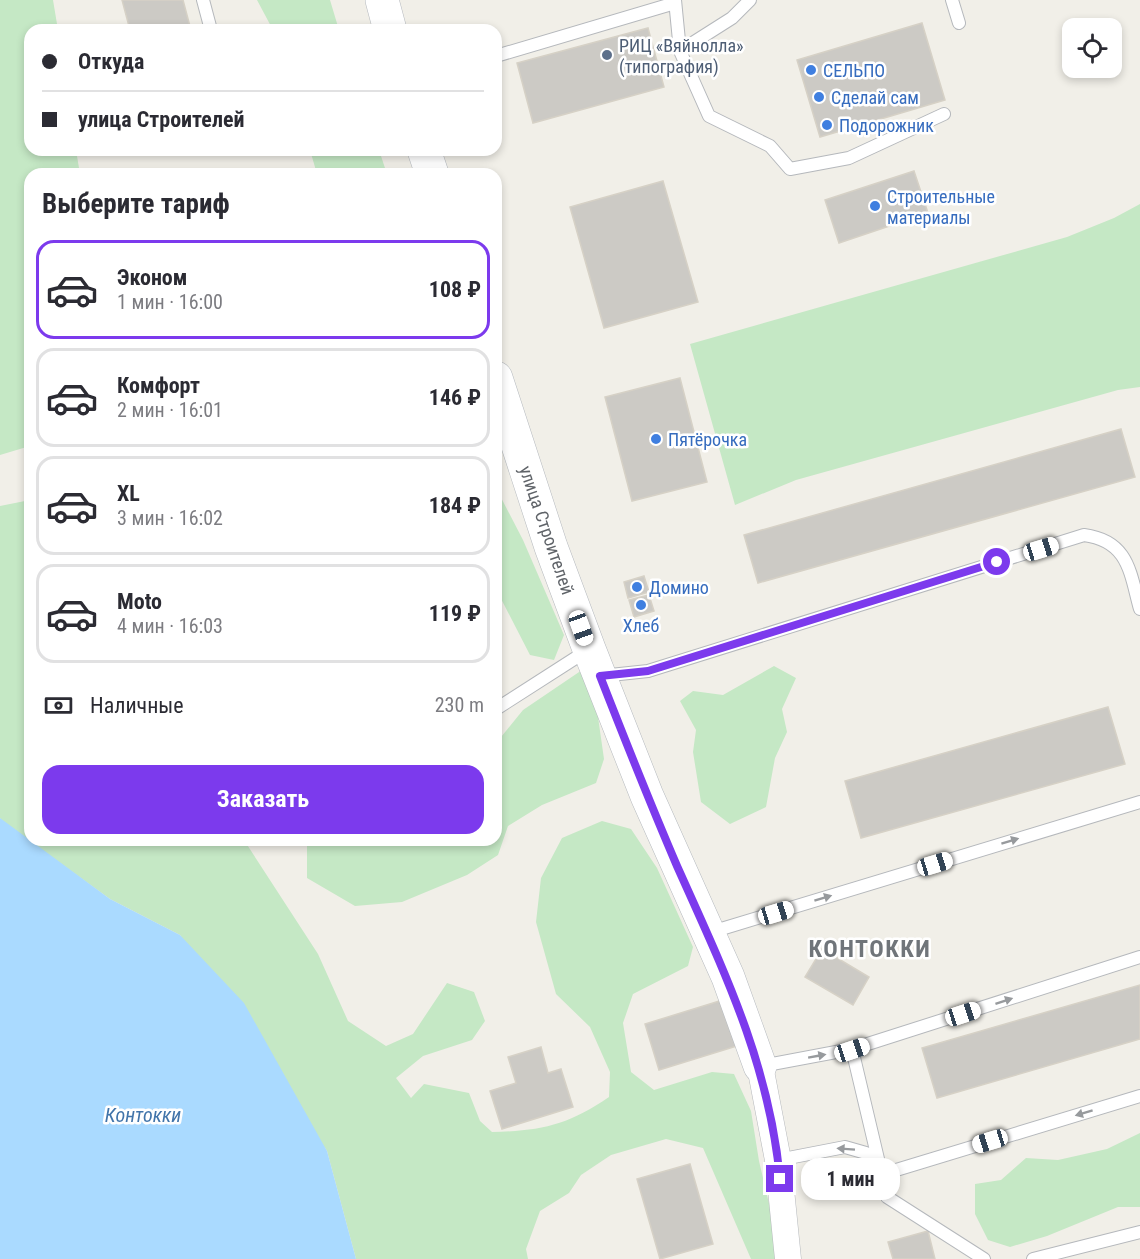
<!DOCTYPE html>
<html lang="ru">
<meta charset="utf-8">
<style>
body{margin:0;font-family:"Roboto Condensed",sans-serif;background:#f2f2f3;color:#2b2b33;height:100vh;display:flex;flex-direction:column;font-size:22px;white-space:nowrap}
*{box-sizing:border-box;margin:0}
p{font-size:20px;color:#7c7c81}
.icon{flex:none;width:33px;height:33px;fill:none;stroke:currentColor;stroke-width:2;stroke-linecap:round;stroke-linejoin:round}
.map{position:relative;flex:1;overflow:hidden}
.details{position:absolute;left:24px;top:168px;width:478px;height:678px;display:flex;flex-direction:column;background:#fff;border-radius:18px;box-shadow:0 3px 9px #0003}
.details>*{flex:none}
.hud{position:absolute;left:24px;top:24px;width:478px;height:132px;border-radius:18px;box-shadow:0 3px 9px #0003;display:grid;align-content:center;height:132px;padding:0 18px;background:#fff}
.fabs{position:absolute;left:1062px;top:18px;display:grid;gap:12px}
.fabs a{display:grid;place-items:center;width:60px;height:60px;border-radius:12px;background:#fff;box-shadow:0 3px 9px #0003;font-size:30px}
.end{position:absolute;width:27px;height:27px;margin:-14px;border:8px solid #7c3aed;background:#fff;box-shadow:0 0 0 3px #fff}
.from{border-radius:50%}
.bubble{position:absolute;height:42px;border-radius:18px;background:#fff;box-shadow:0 3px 9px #0003;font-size:20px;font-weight:700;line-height:42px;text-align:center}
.car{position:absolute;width:18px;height:36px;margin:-18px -9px;border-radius:8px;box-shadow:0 0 4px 2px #0007;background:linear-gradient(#fff 24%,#345 0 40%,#fff 0 76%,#345 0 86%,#fff 0)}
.hud b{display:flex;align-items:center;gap:21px;height:57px;font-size:22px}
.hud b+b{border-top:2px solid #e1e1e2}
.hud i{width:15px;height:15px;background:#2b2b33}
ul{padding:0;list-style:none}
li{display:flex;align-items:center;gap:18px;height:99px;margin:0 12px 9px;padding:0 6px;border:3px solid #e1e1e2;border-radius:18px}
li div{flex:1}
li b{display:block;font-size:22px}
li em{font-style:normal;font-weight:700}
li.current{border-color:#7c3aed}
li>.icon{width:54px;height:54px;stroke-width:1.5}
h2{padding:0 18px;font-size:27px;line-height:72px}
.pay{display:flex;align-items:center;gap:15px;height:66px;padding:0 18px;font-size:22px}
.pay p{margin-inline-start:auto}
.primary-button{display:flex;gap:12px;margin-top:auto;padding:12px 18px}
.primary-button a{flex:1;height:69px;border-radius:18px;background:#7c3aed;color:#fff;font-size:24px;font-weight:700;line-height:69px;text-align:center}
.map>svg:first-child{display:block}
</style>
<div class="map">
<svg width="1140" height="1259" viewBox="0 0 1140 1259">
<rect width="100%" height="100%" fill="#f1efe8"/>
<path fill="#c5e8c5" d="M0,0H53L58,30H30V150H76L80,174H30V446L0,455Z
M257,0H330L339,30H273Z
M310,150H379L387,174H317Z
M1140,204V387L1118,390L796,480L735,505L690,344L1067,237L1114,218Z
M496,488L523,540L564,635L554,660L530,655L497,591Z
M30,500V840H244L318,954L348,1021L386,1046L413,1034L447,983L474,992L485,1021L472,1040L423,1056L396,1078L411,1098L424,1084L469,1093L480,1121L492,1132C541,1131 568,1125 609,1097L610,1072L590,1027L556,994L536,922L541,878L562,838L602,821L631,829L657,868L693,947L688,966L633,994L623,1023L631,1072L654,1090L712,1072L734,1074L751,1111L759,1161L782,1259H751L703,1148L666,1139L611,1155L581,1175L569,1193L540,1211L526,1249L528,1259H356L327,1151L180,935L110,899L2,821L0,818V506Z
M774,666L796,678L782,709L787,732L775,758L766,807L730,824L701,802L693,752L696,730L680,701L693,691L723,695Z
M585,668L597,710L604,759L596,783L542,805L508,826L498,855L467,875L402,902L355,906L307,878V840H496L497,742L523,710Z
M1140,1133V1207H1118L1047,1236L1010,1247L988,1240L975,1214V1184L1001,1180L1026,1158L1058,1160L1107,1149Z"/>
<path fill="#aadaff" d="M0,818L110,899L180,935L244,1003L327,1151L356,1259H0Z"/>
<path fill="#cccac5" stroke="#d6d1c6" stroke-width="1.5" d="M122,0H183L191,30H130Z
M922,23L945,100L820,137L797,60Z
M648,28L664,87L533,123L517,63Z
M914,171L928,213L839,243L825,200Z
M663,181L698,302L604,328L570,207Z
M680,378L707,482L632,501L605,397Z
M1121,429L1135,477L758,583L744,535Z
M644,576L649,592L628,598L624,582Z
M649,595L654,611L634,617L629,600Z
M1108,707L1125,764L861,838L845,781Z
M822,949L869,977L853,1005L805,977Z
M1140,985V1039L937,1098L922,1048Z
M726,999L740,1045L659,1070L645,1024Z
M541,1047L548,1073L561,1069L573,1107L502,1129L490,1091L516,1083L508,1057Z
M690,1164L713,1244L660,1259L637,1179Z
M928,1231L935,1259H893L888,1242Z"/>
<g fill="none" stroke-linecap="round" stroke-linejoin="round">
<defs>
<path id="lane" d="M203,0L211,30
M675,0L680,51L709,116L770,146L790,169L849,158L944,114
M952,0L959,23
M680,51L732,18L750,0
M496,56L675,3
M601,676L648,671L1084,535C1129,541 1130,573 1140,609
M496,709L588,650
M708,933L1140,802
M852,1049L887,1197L984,1259
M761,1066L852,1049L1140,957
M778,1160L845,1147L866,1153L883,1174L1140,1096
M1033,1259L1140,1232"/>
<path id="street" d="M760,1066L778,1160L788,1259"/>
<path id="secondary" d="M382,0L390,30
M424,150L432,174
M496,378L551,547L589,649L647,796L728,977L760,1066"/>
</defs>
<use href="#lane" stroke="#b5b8bc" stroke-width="14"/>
<use href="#street" stroke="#b5b8bc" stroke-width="27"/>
<use href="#secondary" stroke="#b6babf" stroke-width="34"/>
<use href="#lane" stroke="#fff" stroke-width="12"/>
<use href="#street" stroke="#fff" stroke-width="26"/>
<use href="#secondary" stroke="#fff" stroke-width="33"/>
</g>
<defs><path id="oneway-solid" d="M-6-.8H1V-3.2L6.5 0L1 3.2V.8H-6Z" transform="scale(1.5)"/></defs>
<g fill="#979a9d">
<use href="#oneway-solid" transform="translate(1010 841) rotate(-17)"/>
<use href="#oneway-solid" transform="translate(823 898) rotate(-17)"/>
<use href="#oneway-solid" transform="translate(1004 1001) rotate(-18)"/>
<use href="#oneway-solid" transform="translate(817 1056) rotate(-10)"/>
<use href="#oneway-solid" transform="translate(1084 1113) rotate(163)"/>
<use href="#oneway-solid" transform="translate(846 1149) rotate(-176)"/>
</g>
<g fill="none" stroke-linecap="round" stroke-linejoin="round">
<path stroke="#7c3aed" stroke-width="8" d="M780,1179C769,1063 724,971 677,866C650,803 625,740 600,676L648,671L997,562"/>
</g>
<circle fill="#5c6f8a" stroke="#fff" stroke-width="2" cx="607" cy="55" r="6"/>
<g fill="#3f7fe0" stroke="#fff" stroke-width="2">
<circle cx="811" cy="70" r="6"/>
<circle cx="819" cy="97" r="6"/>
<circle cx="827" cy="125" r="6"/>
<circle cx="875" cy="206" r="6"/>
<circle cx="656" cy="439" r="6"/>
<circle cx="637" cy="587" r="6"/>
<circle cx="641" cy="605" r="6"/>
</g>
<g text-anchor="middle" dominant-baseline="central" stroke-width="5" stroke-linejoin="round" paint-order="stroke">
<g font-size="18" fill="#4e5e75" stroke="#fff" text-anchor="start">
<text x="619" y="45">РИЦ «Вяйнолла»<tspan x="619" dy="21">(типография)</tspan></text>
</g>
<g font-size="18" fill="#366cbe" stroke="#fff" text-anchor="start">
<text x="823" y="70">СЕЛЬПО</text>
<text x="831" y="97">Сделай сам</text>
<text x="839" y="125">Подорожник</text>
<text x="887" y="196">Строительные<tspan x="887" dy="21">материалы</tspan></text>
<text x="668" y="439">Пятёрочка</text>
<text x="649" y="587">Домино</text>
<text x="641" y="625" text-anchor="middle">Хлеб</text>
</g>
<g font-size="18" fill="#5f6368" stroke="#fff">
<text transform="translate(547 530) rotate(71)">улица Строителей</text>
</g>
<g font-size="20" font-style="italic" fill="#4174aa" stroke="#fff">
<text x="143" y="1115">Контокки</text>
</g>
<g font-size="24" font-weight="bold" letter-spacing="1.5" fill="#70757a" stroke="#fff">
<text x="870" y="949">КОНТОККИ</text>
</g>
</g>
</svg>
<div class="fabs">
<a><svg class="icon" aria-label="locate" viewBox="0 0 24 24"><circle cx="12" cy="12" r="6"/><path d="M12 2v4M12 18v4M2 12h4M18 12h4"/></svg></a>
</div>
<i class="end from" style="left:997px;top:562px"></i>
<i class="end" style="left:780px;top:1179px"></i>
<div class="bubble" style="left:801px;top:1158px;width:99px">1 мин</div>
<i class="car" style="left:1041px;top:549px;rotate:73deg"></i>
<i class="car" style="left:581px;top:628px;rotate:160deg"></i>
<i class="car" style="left:935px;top:864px;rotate:73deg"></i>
<i class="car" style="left:776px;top:913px;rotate:73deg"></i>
<i class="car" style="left:963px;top:1014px;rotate:72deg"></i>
<i class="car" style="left:852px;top:1050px;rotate:72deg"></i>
<i class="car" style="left:990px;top:1141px;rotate:253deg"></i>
<div class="hud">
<b><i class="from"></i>Откуда</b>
<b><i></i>улица Строителей</b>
</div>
<section class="details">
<h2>Выберите тариф</h2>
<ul>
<li class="current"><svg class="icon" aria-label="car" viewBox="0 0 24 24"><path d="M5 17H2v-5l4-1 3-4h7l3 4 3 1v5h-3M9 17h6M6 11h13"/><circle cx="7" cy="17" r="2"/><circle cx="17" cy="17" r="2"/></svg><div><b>Эконом</b><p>1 мин · 16:00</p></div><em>108 ₽</em></li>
<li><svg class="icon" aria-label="car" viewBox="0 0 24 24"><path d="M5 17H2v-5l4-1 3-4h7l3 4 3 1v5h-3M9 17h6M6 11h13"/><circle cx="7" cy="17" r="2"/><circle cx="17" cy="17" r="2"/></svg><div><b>Комфорт</b><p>2 мин · 16:01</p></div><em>146 ₽</em></li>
<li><svg class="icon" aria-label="car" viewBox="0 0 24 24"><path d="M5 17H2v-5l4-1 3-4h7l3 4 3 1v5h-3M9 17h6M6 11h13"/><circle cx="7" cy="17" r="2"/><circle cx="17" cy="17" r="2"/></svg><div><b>XL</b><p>3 мин · 16:02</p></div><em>184 ₽</em></li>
<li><svg class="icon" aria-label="car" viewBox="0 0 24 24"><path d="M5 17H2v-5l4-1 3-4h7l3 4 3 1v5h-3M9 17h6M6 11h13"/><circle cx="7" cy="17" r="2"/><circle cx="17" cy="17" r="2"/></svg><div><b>Moto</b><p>4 мин · 16:03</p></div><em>119 ₽</em></li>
</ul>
<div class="pay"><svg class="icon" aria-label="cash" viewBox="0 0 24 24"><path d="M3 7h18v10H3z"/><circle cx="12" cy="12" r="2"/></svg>Наличные<p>230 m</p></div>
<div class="primary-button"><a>Заказать</a></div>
</section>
</div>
